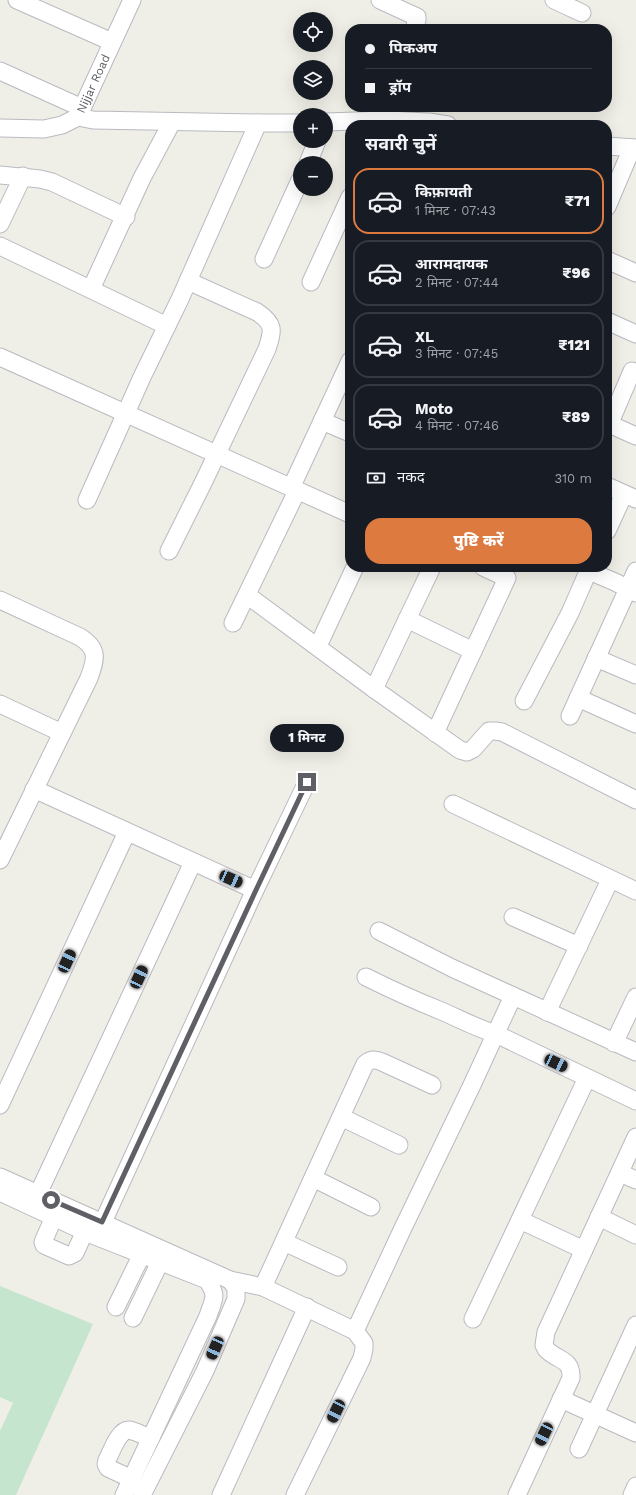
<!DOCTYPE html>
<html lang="hi">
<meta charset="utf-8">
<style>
body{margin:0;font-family:"Work Sans","Noto Sans Devanagari",sans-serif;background:#20242c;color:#f1f3f6;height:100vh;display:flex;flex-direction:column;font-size:15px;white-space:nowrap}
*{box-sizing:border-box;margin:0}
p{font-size:13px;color:#9ea1a6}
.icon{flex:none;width:22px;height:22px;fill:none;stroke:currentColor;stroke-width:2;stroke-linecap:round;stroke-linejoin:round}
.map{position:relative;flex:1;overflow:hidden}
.details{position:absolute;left:345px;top:120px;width:267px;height:452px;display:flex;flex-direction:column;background:#171b24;border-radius:16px;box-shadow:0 4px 16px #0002}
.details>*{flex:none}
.banner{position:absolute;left:345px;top:24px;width:267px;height:88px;border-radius:16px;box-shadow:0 4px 16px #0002;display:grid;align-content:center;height:88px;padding:0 20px;background:#171b24}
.tools{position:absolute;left:293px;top:12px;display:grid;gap:8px}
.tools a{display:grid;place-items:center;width:40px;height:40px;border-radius:50%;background:#171b24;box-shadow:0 4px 16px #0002;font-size:20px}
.end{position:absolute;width:18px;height:18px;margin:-9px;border:5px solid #5f6066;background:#fff;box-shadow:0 0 0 2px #fff}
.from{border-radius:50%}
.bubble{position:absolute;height:28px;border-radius:14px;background:#171b24;box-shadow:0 4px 16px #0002;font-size:13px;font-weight:800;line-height:28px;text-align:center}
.car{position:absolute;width:12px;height:24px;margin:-12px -6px;border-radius:5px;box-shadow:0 0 3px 1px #0007;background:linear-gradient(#222 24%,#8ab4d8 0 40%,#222 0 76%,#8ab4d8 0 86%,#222 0)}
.banner b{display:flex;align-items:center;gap:14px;height:38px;font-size:15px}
.banner b+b{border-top:1px solid #363941}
.banner i{width:10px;height:10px;background:#f1f3f6}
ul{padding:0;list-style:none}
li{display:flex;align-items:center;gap:12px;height:66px;margin:0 8px 6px;padding:0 12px;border:2px solid #363941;border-radius:16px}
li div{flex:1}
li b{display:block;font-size:15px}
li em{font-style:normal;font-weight:800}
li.selected{border-color:#dd7a40}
li>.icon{width:36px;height:36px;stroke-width:1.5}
h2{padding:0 20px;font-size:18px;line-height:48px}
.pay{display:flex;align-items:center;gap:10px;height:44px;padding:0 20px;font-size:15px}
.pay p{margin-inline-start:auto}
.primary-button{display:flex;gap:8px;margin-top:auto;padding:8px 20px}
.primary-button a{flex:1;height:46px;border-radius:16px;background:#dd7a40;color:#fff;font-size:16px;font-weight:800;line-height:46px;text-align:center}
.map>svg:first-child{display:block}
</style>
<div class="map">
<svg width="636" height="1495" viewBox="0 0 636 1495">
<rect width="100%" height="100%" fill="#efefe7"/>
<path fill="#c6e5cf" d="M0,1286L93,1324L16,1495H0V1431L13,1403L0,1397Z"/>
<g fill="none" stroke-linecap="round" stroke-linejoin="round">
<defs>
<g id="minor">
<path d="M17,0L112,42"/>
<path d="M380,0L417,17V20L414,29"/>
<path d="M554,0L582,13"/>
<path d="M0,71L82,108"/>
<path d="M78,117L93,120L258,123H300"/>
<path d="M326,122L386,120L429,122L448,125"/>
<path id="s1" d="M0,128L44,129L62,125L78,117L132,0"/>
<path d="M607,146L636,148"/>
<path d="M308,163L317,141"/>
<path d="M0,175L40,179L52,182L126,217"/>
<path d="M607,207L632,148"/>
<path d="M0,224L23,176"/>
<path d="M0,246L167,326"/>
<path d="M264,259L300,180"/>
<path d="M607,260L636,273"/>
<path d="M311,282L350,197"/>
<path d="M91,289L142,178L172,122"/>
<path d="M607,321L636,334"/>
<path d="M0,357L350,514"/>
<path d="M322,421L350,433"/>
<path d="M607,423L636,436"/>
<path d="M609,425L632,371"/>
<path d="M607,486L636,499"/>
<path d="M291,488L350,361"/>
<path d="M87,500L142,377L180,299L258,123"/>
<path d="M607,531L624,494"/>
<path d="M169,551L203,483L267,349C273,330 275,324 257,312L188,281"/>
<path d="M589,571L615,582L636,593"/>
<path d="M247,595L374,689L460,750L467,752L473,749L489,731H495L502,732L636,800"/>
<path d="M0,600L80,637C99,649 96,659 89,678L0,860"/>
<path d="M407,619L473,651"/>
<path d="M233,623L297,491"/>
<path d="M318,646L355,567"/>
<path d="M596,658L636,675"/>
<path d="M374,689L432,567"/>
<path d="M578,698L636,724"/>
<path d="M524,701L570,613L590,567"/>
<path d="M0,704L62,733"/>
<path d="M570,716L636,571"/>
<path d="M435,733L507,578L483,567"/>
<path d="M34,789L255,890"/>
<path d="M453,804L636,891"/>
<path d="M513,917L579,946"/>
<path d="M379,931L452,968L636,1052"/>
<path d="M366,977C390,989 414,1000 439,1010C458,1018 476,1028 496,1034L636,1101"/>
<path d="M547,1012L610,880"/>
<path d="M614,1043L636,997"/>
<path d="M0,1105L127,832"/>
<path d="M341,1117L399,1145"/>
<path d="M620,1173L636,1180"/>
<path d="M0,1177L230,1280L236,1288V1299L205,1371L142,1495"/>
<path d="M313,1178L371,1207"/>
<path d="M0,1192L90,1234L207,1280C218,1296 214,1298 208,1316L124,1495"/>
<path d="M38,1194L193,862"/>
<path d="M54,1217L43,1242L44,1245L69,1256L75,1253L85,1231"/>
<path d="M599,1217L636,1235"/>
<path d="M520,1220L584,1250"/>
<path d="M103,1222L255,890L307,782"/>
<path d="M284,1242L338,1267"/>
<path d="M230,1280L263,1287L355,1331L364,1343V1349L362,1358L295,1495"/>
<path d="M263,1287L365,1064C371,1059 375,1059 382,1062L432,1085"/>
<path d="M116,1307L142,1254"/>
<path d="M133,1318L160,1262"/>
<path d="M473,1319L587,1078"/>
<path d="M355,1331L403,1228L472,1085L513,996"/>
<path d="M561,1399L636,1433"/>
<path d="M579,1449L636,1325"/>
<path d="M132,1479L108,1468L106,1464L107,1460C111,1453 119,1429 129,1430C136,1431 144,1436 151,1438"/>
<path d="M221,1495L307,1307"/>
<path d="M517,1495L571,1378C572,1358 557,1361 546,1349L544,1345L546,1332L636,1137"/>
<path d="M632,1495L636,1486"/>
</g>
</defs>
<use href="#minor" stroke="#b9bac0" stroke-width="19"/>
<use href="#minor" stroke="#fff" stroke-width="17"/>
</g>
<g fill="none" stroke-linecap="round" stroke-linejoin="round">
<path stroke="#5f6066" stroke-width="5" d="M51,1200L102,1222L256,890L307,782"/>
</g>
<g text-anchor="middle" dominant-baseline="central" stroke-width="4" stroke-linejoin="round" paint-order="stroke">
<g font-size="12" fill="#5f6066" stroke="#fff">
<text stroke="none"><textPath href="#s1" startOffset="117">Nijjar Road</textPath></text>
</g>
</g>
</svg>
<div class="tools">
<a><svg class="icon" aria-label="locate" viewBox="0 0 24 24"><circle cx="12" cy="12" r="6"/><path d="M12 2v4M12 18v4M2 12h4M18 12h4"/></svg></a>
<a><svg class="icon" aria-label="layers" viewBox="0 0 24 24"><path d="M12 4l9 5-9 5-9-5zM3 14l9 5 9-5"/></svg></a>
<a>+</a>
<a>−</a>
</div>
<i class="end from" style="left:51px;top:1200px"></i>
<i class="end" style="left:307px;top:782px"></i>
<div class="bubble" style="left:270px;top:724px;width:74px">1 मिनट</div>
<i class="car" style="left:231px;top:879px;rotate:114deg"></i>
<i class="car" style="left:67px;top:961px;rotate:25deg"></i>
<i class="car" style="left:139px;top:977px;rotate:25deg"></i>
<i class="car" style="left:556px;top:1063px;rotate:115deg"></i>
<i class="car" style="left:215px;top:1348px;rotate:204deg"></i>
<i class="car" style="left:336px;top:1411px;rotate:206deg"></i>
<i class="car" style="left:544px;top:1434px;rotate:206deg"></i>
<div class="banner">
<b><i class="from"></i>पिकअप</b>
<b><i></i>ड्रॉप</b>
</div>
<section class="details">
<h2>सवारी चुनें</h2>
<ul>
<li class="selected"><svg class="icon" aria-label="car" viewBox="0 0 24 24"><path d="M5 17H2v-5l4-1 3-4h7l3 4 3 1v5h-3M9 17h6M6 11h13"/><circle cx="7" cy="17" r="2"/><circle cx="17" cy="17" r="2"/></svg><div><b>किफ़ायती</b><p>1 मिनट · 07:43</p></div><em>₹71</em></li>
<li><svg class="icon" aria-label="car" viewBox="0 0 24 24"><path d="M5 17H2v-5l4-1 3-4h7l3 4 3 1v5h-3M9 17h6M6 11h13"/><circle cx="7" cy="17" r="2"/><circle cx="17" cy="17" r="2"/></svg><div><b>आरामदायक</b><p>2 मिनट · 07:44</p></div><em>₹96</em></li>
<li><svg class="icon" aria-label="car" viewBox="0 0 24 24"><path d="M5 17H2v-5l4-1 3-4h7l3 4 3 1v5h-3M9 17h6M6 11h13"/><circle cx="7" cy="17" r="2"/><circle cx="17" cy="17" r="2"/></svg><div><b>XL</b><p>3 मिनट · 07:45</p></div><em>₹121</em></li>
<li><svg class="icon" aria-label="car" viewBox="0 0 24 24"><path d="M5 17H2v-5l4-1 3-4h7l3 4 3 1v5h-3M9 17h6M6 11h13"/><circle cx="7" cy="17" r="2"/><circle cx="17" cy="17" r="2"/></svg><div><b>Moto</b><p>4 मिनट · 07:46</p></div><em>₹89</em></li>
</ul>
<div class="pay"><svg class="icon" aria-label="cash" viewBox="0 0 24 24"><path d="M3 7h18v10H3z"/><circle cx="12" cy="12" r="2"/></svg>नकद<p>310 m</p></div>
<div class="primary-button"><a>पुष्टि करें</a></div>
</section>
</div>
